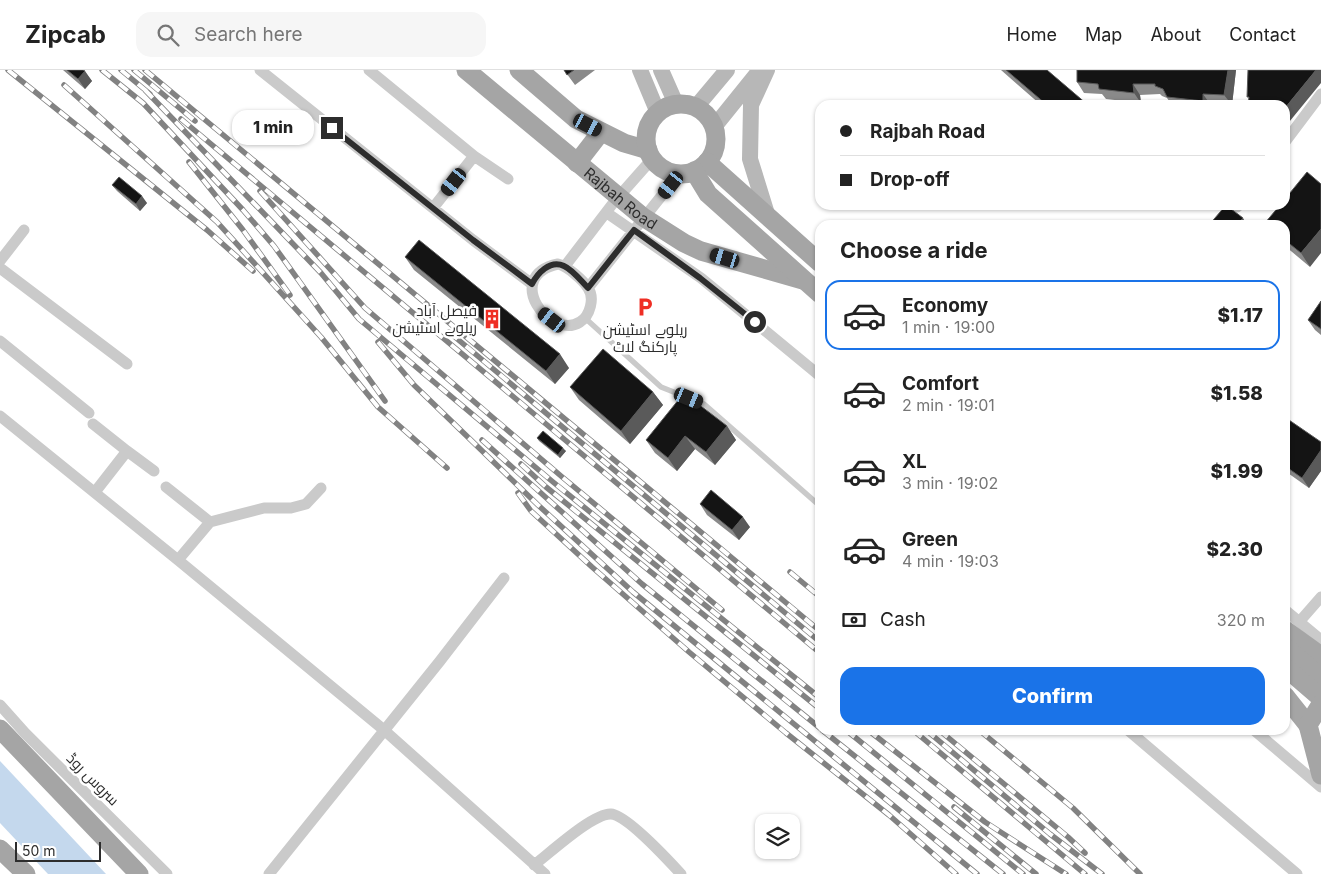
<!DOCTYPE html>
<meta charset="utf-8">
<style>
body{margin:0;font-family:Inter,Cairo,sans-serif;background:#f6f6f6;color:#222;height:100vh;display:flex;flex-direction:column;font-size:19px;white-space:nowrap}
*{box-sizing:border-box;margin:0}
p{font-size:16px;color:#767676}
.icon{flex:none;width:28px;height:28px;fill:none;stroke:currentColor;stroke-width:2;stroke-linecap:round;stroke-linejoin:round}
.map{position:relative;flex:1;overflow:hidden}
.drawer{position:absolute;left:815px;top:150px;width:475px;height:515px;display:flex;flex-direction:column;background:#fff;border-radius:15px;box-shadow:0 1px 4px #0004}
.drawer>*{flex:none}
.banner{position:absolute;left:815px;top:30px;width:475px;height:110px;border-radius:15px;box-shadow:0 1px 4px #0004;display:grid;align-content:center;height:110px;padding:0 25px;background:#fff}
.fabs{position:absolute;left:755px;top:744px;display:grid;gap:10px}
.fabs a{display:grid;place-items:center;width:45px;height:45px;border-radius:10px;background:#fff;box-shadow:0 1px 4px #0004;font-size:25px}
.scale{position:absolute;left:15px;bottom:12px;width:86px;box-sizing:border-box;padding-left:5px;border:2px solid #2d2d2d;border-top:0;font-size:14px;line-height:18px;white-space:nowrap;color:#2d2d2d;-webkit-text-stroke:4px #fff;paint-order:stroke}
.end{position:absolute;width:22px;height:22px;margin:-11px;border:6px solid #2d2d2d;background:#fff;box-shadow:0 0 0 2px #fff}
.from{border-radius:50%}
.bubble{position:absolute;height:35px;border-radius:15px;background:#fff;box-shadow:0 1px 4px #0004;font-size:16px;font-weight:800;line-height:35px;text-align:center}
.car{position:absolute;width:15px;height:30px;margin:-15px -8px;border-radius:6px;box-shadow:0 0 4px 1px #0007;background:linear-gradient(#222 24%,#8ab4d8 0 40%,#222 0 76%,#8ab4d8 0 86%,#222 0)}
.banner b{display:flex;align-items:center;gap:18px;height:48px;font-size:19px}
.banner b+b{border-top:1px solid #e0e0e0}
.banner i{width:12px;height:12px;background:#222}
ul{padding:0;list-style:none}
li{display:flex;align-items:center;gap:15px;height:70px;margin:0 10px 8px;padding:0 15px;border:2px solid transparent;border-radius:15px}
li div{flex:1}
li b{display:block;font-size:19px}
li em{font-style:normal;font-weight:800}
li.current{border-color:#1a73e8}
li>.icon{width:45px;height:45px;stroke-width:1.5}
h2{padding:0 25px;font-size:22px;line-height:60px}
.pay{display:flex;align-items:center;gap:12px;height:55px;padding:0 25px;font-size:19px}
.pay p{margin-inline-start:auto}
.button{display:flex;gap:10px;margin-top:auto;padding:10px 25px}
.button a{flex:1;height:58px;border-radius:15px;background:#1a73e8;color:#fff;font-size:20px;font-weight:800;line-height:58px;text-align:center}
header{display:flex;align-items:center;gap:30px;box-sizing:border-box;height:70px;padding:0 25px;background:#fff;border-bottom:1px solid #e0e0e0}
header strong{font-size:24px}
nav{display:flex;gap:28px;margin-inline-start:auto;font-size:18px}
.search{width:350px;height:45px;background:#f6f6f6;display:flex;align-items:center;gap:12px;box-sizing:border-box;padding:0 18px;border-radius:15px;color:#767676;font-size:19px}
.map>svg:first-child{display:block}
</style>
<header>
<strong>Zipcab</strong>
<div class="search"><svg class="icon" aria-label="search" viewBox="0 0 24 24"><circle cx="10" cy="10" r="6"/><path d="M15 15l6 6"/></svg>Search here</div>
<nav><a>Home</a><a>Map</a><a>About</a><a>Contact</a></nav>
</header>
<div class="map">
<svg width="1321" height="804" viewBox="0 0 1321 804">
<rect width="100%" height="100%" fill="#fff"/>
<path fill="#c4d8ed" d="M0,691L106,804H48L0,753Z"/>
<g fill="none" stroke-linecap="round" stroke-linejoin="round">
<path stroke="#cacaca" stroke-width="5.5" d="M585,248L661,317L704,334L820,436"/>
<path stroke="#cacaca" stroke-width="11" d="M260,0L473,170L532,214
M369,0L474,86L433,138
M1285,72L1321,24
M474,86L508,109
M1237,137L1239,135
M607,143L701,208L820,306
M0,191L24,160
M558,194C567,196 583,210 588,218C595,228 590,246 580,252C550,271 502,206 558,194Z
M565,196L614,132L652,89
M0,198L127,294
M588,218L679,104
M0,271L89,343
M0,346L178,490L384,660L545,804
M93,354L127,381L95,422
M127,381L154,401
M166,417L210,452
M178,490L210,452L264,438H291L306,434L321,418
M1285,540L1321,570
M1300,551L1321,527
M0,635L25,663L167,804
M1128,660L1297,804
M1254,660L1321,717
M534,795C550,783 593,743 611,744C627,745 669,791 681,804
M269,804L440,591L504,508"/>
<path stroke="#b7b7b7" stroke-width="16" d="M640,0L658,43
M661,0L676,34
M767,0L751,35L750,89L768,147
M696,37L727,0
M714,57L760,0"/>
<g stroke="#a5a5a5" stroke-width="19">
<path id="s1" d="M466,0L643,147L684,173L701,181L803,210"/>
<path d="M519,0L576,49L624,73L648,80"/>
<circle cx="681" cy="69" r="35"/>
<path d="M707,92L820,193"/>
<path d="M577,93L601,62"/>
<path d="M694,101L708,124L820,224"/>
<path d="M1285,560L1321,586"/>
<path d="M1285,577L1321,607"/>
<path d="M1285,597L1321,628"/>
<path d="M1285,626L1308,655"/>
<path d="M1321,634L1308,655L1321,705"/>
<path d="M0,659L139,804"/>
<path d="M0,779L26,804"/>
</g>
<defs>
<path id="rail" d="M8,0L207,160L253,201
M102,0L143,33L243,140L274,176L385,331
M121,0L150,24
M134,0L195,51
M145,0L820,561
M64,15L217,152L321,267L378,337L447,398
M145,20L321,203L359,249L553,412L820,628
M181,49L820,583
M189,92L243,160L290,225
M260,121L365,238L561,406L722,540
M449,262L820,572
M378,272L414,315L538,435L633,522L977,804
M482,370L642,514L820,658
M521,394L546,417L820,639
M518,423L531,441L592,497L689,582L786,663L889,745L956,804
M790,502L820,527
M822,660L1003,804
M846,660L1023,804
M868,660L985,752L1066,804
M913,660L1085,804
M926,660L1050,764L1102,804
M939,660L1068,767L1085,783
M979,660L1073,738L1140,804
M954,737L1036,804"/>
</defs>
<use href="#rail" stroke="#828282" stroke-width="5.5"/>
<use href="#rail" stroke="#fff" stroke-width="4" stroke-dasharray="11" stroke-linecap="butt"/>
</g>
<path fill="#8a8a8a" d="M63,0H83L92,11L85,19Z
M564,0H595L575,15Z
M1001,0H1047L1088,35H1041Z
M1077,0H1236L1232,35L1210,34V35H1172L1167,28L1162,26L1160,24L1140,25L1141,33L1106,29L1102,24L1084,23L1077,12Z
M112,115L147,133L140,141L117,121Z
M1280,135L1310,197L1285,176V155H1266L1265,153Z
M405,187L569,298L555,314L414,200Z
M1321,231V265L1315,260L1308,250Z
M570,317L653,322L663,335L630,374L579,330Z
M1285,355L1321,372V401L1309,418L1285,401Z
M727,356L736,370L715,395L695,379L677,401L655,383L646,370Z
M537,368L566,381L560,388L539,371Z
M700,434L750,457L739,470L707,445Z"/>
<path fill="#5a5a5a" d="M1228,0H1236L1232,35L1224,25Z
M1316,0H1321V13L1285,57V38Z
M85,1L92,11L85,19L78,9Z
M1133,14L1140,25L1141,33L1134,23Z
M1203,24L1210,34V35H1206L1203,31Z
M142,126L147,133L140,141L136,134Z
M1243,148L1247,155H1237Z
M1321,159V183L1310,197L1301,183Z
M560,284L569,298L555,314L546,301Z
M653,322L663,335L630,374L621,361Z
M727,356L736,370L715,395L706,382Z
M685,366L695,379L677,401L668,388Z
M563,378L566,381L560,388L558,385Z
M1321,380V401L1309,418L1302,408Z
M743,447L750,457L739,470L732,460Z"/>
<path fill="#141414" stroke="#5a5a5a" d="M67,0H83L85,1L78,9Z
M564,0H574L567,5Z
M1006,0H1047L1088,35H1047Z
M1077,0H1228L1224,25L1203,24V31L1167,27L1163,19L1155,16V14H1133L1134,23L1099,19L1098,14L1077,12Z
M1248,0H1316L1285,38V35H1248L1249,27H1247Z
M1307,102L1321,114V159L1301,183L1285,170V155H1267L1265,153L1280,135H1285V129Z
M119,107L142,126L136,134L112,115Z
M1226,135L1243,148L1237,155H1209Z
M419,170L560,284L546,301L405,187Z
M1321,231V259L1308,250Z
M603,279L653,322L621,361L570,317Z
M684,323L727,356L706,382L685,366L668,388L646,370Z
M1289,350L1321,372V380L1302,408L1285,396V355Z
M543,361L563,378L558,385L537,368Z
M711,420L743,447L732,460L700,434Z"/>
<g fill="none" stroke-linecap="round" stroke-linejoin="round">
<path stroke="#2d2d2d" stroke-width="6" d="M332,58L473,170L532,214C537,204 550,189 564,196C573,200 581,211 588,218L634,160L700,208L755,252"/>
</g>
<defs>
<symbol id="parking-bare" viewBox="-9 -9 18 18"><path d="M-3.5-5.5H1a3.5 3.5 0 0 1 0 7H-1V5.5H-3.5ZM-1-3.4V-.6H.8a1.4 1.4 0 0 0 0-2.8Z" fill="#ef2e24" stroke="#fff" stroke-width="2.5" paint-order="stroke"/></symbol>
<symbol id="building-bare" viewBox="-9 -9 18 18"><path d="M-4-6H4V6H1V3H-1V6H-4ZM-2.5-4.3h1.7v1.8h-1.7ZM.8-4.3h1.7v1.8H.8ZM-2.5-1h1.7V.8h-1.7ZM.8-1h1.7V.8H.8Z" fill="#ef2e24" stroke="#fff" stroke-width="2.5" paint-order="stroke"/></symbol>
</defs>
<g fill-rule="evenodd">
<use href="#parking-bare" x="631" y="223" width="28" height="28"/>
<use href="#building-bare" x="478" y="235" width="28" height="28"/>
</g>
<g text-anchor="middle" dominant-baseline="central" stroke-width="5" stroke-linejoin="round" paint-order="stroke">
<g font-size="15" fill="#2d2d2d" stroke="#fff">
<text stroke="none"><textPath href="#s1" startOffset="201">Rajbah Road</textPath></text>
<text transform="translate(93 709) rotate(45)">سروس روڈ</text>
</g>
<g font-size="15" fill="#2d2d2d" stroke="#fff" text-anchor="end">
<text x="477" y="240">فیصل آباد<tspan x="477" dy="17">ریلوے اسٹیشن</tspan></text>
<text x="645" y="259" text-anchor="middle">ریلوے اسٹیشن<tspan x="645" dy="17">پارکنگ لاٹ</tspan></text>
</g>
</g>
</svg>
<div class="fabs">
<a><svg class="icon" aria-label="layers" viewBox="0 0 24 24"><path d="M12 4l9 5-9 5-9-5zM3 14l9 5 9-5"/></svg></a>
</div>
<div class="scale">50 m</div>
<i class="end from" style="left:755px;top:252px"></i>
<i class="end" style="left:332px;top:58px"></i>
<div class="bubble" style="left:232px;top:40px;width:82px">1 min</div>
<i class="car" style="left:588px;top:55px;rotate:117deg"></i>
<i class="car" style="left:454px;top:112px;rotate:218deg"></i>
<i class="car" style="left:671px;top:115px;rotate:218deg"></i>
<i class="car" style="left:725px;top:188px;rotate:287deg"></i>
<i class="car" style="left:552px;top:250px;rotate:308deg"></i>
<i class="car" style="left:689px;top:328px;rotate:112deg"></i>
<div class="banner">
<b><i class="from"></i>Rajbah Road</b>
<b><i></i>Drop-off</b>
</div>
<section class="drawer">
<h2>Choose a ride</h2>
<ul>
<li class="current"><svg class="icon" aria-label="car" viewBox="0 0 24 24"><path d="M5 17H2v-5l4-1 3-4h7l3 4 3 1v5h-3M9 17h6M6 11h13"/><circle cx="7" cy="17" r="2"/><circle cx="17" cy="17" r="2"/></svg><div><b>Economy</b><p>1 min · 19:00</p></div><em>$1.17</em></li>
<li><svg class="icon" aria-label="car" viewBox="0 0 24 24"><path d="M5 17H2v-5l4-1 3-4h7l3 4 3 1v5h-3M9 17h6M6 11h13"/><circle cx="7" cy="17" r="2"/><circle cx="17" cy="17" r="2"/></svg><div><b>Comfort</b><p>2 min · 19:01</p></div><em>$1.58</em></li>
<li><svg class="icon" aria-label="car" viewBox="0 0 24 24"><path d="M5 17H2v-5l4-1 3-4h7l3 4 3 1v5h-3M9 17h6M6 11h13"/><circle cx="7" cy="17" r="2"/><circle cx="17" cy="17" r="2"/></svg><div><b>XL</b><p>3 min · 19:02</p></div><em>$1.99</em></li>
<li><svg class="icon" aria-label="car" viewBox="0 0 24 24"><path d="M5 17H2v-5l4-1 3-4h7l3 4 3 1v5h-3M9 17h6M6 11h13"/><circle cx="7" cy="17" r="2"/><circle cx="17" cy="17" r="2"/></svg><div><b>Green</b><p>4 min · 19:03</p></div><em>$2.30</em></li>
</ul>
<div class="pay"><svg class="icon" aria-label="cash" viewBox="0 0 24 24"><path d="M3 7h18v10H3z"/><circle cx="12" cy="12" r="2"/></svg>Cash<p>320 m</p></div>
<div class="button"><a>Confirm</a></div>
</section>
</div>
